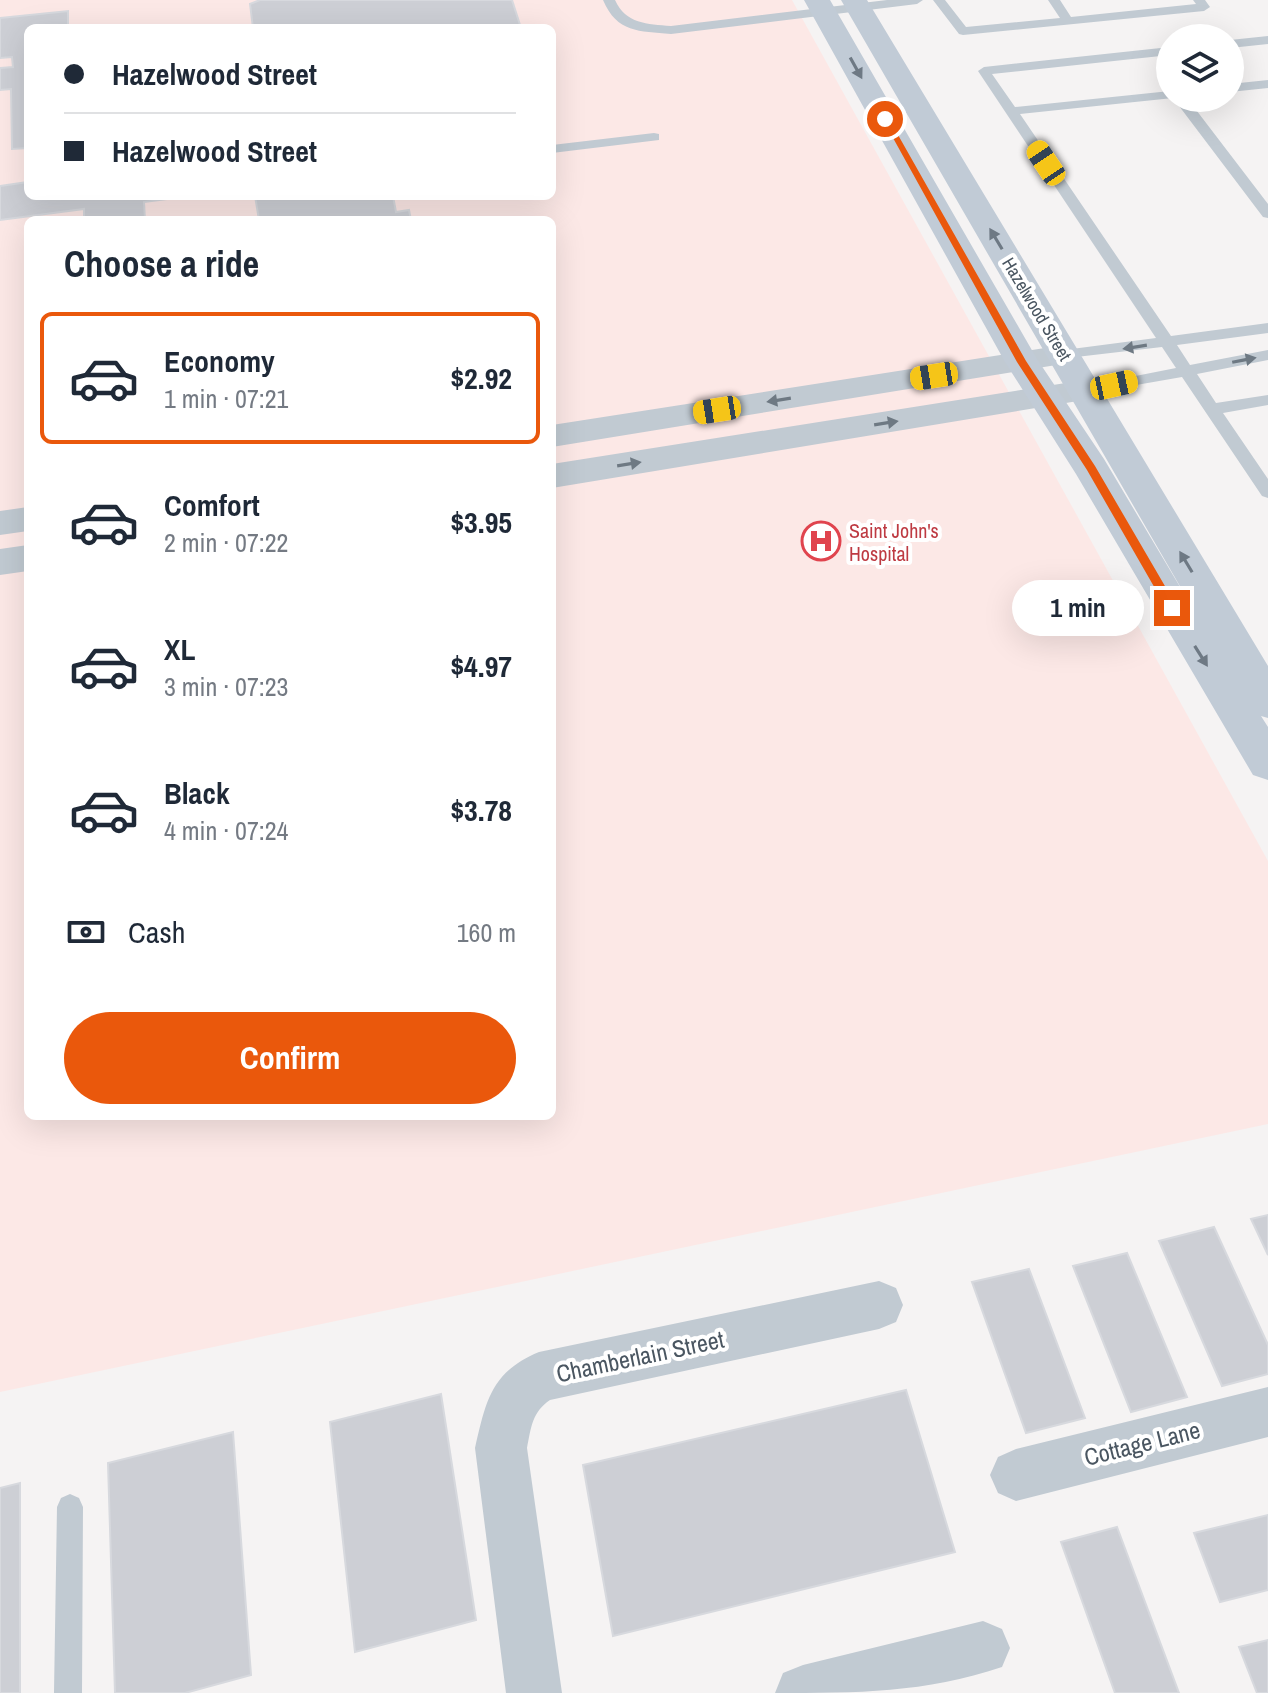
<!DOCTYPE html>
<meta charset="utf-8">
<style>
body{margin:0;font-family:"Archivo Narrow",sans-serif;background:#f2f2f3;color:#1f2937;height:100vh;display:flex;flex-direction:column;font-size:30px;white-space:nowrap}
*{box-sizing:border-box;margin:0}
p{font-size:26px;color:#747a83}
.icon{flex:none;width:44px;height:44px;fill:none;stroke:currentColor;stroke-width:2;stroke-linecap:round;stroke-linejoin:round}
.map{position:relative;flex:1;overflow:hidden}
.panel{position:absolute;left:24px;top:216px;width:532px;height:904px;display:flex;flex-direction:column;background:#fff;border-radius:12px;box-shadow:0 8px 32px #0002}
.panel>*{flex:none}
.hud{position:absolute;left:24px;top:24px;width:532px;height:176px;border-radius:12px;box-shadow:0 8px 32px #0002;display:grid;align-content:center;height:176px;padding:0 40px;background:#fff}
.buttons{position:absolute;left:1156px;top:24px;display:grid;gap:16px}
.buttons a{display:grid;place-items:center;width:88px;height:88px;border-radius:50%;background:#fff;box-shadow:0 8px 32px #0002;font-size:40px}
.end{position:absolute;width:36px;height:36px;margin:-18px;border:10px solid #ea580c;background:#fff;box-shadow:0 0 0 4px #fff}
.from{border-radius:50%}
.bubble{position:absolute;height:56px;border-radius:28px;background:#fff;box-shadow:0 8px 32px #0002;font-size:26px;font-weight:800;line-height:56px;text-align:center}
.car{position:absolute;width:24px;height:48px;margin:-24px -12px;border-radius:10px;box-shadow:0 0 6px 2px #0007;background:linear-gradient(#f5c518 24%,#345 0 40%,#f5c518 0 76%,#345 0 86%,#f5c518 0)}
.hud b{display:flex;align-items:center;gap:28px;height:76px;font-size:30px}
.hud b+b{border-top:2px solid #e0e1e3}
.hud i{width:20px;height:20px;background:#1f2937}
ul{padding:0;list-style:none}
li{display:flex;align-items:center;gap:24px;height:132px;margin:0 16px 12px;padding:0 24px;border:4px solid transparent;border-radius:12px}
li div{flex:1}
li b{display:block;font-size:30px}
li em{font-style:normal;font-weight:800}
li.selected{border-color:#ea580c}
li>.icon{width:72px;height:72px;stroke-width:1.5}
h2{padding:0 40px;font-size:36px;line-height:96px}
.pay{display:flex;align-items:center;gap:20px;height:88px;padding:0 40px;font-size:30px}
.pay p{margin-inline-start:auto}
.action{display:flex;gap:16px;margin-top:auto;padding:16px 40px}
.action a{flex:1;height:92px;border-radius:48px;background:#ea580c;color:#fff;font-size:32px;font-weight:800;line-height:92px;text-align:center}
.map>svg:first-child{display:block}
</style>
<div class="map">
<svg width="1268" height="1693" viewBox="0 0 1268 1693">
<rect width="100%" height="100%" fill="#f5f3f3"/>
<path fill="#fce8e6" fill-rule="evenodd" d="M0,0H792L1268,861V1124L0,1392ZM28,28H552V196H28ZM28,220H552V1116H28Z"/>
<path fill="#cdcfd5" stroke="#d7d9de" stroke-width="2" d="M260,0H512L521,28H253L250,4Z
M68,11V28H28V148L12,149L11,89L0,90V68L13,67L12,57L0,58V18Z
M28,182V196H190L144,202L145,220H84V209L0,220V186Z
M255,196H393L396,212L409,210L411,220H259Z
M1268,1215V1255L1251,1219Z
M1214,1227L1268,1345V1374L1222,1386L1159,1241Z
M1127,1253L1187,1397L1131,1412L1073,1266Z
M1029,1269L1085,1418L1026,1433L972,1282Z
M906,1390L955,1552L613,1636L583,1465Z
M441,1394L476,1620L355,1652L330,1422Z
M233,1432L251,1675L185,1693H115L108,1463Z
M20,1483V1693H0V1488Z
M1268,1515V1590L1220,1602L1194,1533Z
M1117,1527L1179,1693H1115L1061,1542Z
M1268,1640V1693H1257L1239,1647Z"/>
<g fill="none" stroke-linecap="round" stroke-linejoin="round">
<path fill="#c1cad2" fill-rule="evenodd" d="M603,0H615C626,24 647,24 671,26L887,0H923L917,4L671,34C639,31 617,33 603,0Z
M933,0H945L966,27L1060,18L1048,0H1060L1071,17L1196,4L1193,0H1205L1210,7L1204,11L963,35L959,34Z
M1268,36V44L1230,48V40Z
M1170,47V55L992,74L1015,107L1170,91V98H1187L1268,204V218L1263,217L1173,98L1020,114L1171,336L1268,323V333L1177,345L1190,365L1268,350V360L1197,374L1216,403L1268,395V405L1223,413L1268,479V498L1262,496L1182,377L1079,395V387L1085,386L1176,368L1162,347L1059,359V351L1064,350L1156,338L978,71L984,67Z
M1268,80V88L1230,92V84Z
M654,133L659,134V140L552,153V145Z
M70,1494L79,1498L83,1507L82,1693H54L57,1507L61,1498Z"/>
<path fill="#c1cad2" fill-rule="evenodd" d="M1064,345L1075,348L1079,355L1075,362L552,447V425Z
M1085,380L1096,384L1101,391L1096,398L552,488V464Z
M28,507V531L0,535V511Z
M28,545V571L0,575V549Z
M879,1281L896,1288L903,1305L896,1322L879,1329L550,1400C532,1412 531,1428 527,1448L562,1693H506L475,1448C486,1401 491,1372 539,1352Z
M1268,1387V1437L1016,1501L998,1493L990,1475L998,1457L1016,1449Z
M983,1621L1002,1629L1010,1648L1002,1667C925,1693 857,1693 775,1693L783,1673L803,1665Z"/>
<path fill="#c1cbd6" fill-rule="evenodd" d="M804,0H830L1037,359L1104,459L1192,607L841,0H867L1268,666V718L1261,716L1268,727V780L1253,775L1076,474L1005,362Z"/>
</g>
<defs><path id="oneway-solid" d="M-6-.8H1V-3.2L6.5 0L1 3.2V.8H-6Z" transform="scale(2)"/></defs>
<g fill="#6e7984">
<use href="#oneway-solid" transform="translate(856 68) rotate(61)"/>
<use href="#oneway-solid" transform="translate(996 239) rotate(-121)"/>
<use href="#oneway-solid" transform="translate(1186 562) rotate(-121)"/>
<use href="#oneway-solid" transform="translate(1201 656) rotate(58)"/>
</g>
<g fill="#6e7983">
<use href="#oneway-solid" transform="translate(1135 347) rotate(171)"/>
<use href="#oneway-solid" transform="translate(1244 360) rotate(-11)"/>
<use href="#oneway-solid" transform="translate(779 400) rotate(171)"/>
<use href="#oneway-solid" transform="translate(886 423) rotate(-9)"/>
<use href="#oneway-solid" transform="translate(629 464) rotate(-9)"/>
</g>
<path fill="#ea580c" d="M882,118L889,119L1026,361L1095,466L1176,605V611H1168L1087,470L1017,362Z"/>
<defs>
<symbol id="hospital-ring" viewBox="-11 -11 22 22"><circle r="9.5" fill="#fff" stroke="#e0444e" stroke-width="1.5"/><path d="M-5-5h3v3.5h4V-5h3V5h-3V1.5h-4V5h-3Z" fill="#e0444e"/></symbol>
</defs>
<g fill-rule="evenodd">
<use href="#hospital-ring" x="799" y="519" width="44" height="44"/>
</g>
<g text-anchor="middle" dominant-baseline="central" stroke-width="8" stroke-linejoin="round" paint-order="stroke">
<g font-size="18" fill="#4a5661" stroke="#fff">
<text transform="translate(1037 309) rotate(59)">Hazelwood Street</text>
</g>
<g font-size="20" fill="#be3a42" stroke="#fff" text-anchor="start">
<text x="849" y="530">Saint John's<tspan x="849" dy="23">Hospital</tspan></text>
</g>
<g font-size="24" fill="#4a5661" stroke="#fff">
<text transform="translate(640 1356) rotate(-12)">Chamberlain Street</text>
<text transform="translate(1142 1443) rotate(-14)">Cottage Lane</text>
</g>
</g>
</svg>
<div class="buttons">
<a><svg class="icon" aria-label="layers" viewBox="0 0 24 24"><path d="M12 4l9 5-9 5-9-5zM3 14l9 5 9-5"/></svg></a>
</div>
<i class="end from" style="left:885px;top:119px"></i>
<i class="end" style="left:1172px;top:608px"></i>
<div class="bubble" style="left:1012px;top:580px;width:132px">1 min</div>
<i class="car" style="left:1046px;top:163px;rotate:326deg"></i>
<i class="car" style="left:934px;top:376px;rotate:261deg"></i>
<i class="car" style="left:1114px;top:385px;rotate:78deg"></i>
<i class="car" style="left:717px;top:410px;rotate:261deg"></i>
<div class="hud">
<b><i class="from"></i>Hazelwood Street</b>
<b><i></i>Hazelwood Street</b>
</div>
<section class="panel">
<h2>Choose a ride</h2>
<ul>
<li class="selected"><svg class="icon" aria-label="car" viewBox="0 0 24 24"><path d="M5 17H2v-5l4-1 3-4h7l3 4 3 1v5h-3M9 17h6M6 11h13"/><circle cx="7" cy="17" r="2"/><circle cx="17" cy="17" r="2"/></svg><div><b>Economy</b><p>1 min · 07:21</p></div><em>$2.92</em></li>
<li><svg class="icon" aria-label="car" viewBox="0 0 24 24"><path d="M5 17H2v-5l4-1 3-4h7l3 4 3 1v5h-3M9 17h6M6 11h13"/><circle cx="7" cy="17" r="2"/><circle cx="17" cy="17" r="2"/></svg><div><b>Comfort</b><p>2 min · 07:22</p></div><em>$3.95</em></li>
<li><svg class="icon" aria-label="car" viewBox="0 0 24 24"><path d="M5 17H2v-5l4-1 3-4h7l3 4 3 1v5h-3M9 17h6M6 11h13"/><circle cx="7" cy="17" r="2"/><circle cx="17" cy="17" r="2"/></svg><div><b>XL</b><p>3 min · 07:23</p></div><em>$4.97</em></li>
<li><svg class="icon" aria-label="car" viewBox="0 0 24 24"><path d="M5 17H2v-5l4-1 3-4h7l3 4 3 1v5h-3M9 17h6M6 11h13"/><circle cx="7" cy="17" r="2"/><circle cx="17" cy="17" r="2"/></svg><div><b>Black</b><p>4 min · 07:24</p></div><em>$3.78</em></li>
</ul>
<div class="pay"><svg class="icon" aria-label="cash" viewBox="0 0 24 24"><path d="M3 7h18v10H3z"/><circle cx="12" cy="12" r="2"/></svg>Cash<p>160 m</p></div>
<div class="action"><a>Confirm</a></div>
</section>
</div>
